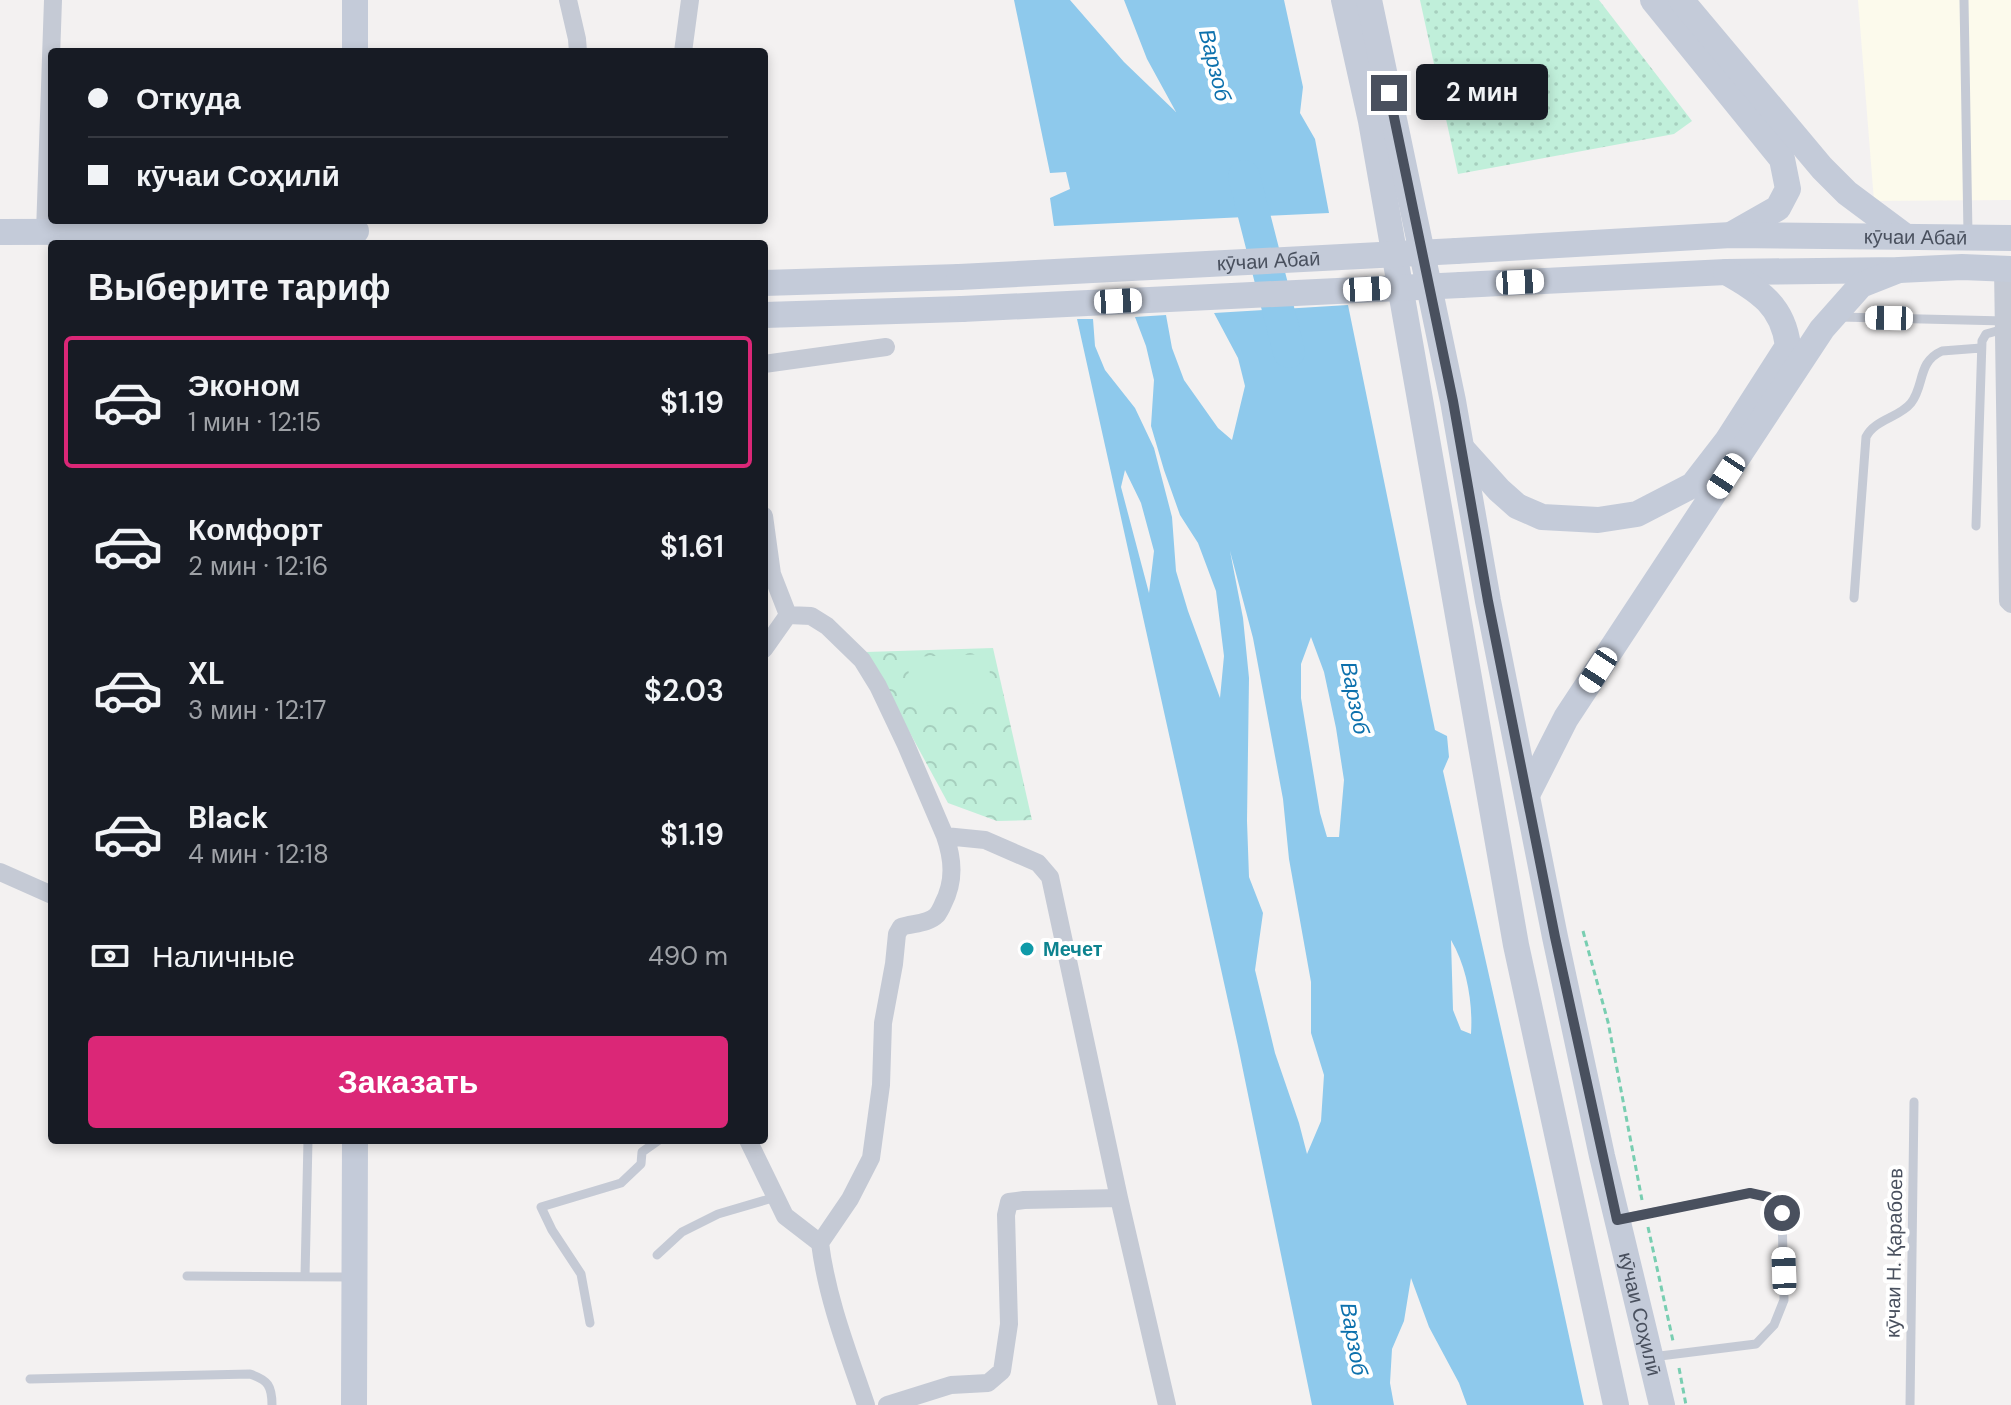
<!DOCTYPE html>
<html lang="ru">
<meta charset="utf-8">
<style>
body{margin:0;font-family:"DM Sans",sans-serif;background:#242831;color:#f1f3f6;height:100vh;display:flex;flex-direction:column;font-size:30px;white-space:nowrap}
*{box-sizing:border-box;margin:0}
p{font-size:26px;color:#9ea1a6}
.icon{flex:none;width:44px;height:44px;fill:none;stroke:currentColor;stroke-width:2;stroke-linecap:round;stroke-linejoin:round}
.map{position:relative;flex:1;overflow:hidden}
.side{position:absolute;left:48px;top:240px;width:720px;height:904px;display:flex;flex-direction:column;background:#171b24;border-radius:8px;box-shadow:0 4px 12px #0003}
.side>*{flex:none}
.guide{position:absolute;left:48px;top:48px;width:720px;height:176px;border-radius:8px;box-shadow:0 4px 12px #0003;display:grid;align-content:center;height:176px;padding:0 40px;background:#171b24}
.end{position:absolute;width:36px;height:36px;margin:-18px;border:10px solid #49505e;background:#fff;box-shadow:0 0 0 4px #fff}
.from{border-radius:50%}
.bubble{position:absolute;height:56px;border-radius:8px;background:#171b24;box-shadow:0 4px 12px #0003;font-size:26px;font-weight:600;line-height:56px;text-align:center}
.car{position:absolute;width:24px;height:48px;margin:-24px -12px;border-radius:10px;box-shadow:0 0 6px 2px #0007;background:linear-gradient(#fff 24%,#345 0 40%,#fff 0 76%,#345 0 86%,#fff 0)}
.guide b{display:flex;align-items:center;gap:28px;height:76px;font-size:30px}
.guide b+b{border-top:2px solid #363941}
.guide i{width:20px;height:20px;background:#f1f3f6}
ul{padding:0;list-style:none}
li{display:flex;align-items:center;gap:24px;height:132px;margin:0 16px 12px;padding:0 24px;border:4px solid transparent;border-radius:8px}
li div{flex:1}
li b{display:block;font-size:30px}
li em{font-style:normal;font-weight:600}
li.current{border-color:#db2777}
li>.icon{width:72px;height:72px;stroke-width:1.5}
h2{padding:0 40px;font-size:36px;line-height:96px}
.pay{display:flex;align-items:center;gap:20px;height:88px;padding:0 40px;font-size:30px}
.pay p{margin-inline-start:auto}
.button{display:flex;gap:16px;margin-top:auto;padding:16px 40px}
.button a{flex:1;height:92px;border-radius:8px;background:#db2777;color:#fff;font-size:32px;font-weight:600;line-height:92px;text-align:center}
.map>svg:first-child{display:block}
</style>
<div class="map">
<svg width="2011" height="1405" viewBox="0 0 2011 1405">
<defs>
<pattern id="grass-dots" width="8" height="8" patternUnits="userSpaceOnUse" patternTransform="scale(2)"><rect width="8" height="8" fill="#c0efda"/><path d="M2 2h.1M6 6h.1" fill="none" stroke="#a6cfbe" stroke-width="1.8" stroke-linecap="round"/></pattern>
<pattern id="forest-crowns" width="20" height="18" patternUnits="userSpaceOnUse" patternTransform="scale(2)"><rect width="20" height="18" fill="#c0efda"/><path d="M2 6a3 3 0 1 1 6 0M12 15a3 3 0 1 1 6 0" fill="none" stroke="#a6cfbe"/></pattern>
</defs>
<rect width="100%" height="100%" fill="#f3f1f1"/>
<path fill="#fcfaec" d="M1858,0H2011V200L1874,201Z"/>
<path fill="url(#grass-dots)" d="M1420,0H1599L1692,121L1674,134L1458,174Z"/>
<path fill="url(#forest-crowns)" d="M993,648L1032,820L997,821L948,803L866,652Z"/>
<path fill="#c0efda" d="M989,654L991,703L910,706L908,657Z"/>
<path fill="#8ec9ec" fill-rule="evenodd" d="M1014,0H1070L1124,62L1176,112L1147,59L1124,0H1284L1303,87L1300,113L1315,139L1329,213L1054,226L1050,198L1070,189L1066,172L1050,173Z
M1348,305L1435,730L1447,736L1449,757L1443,771L1536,1184L1584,1405H1467L1459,1383L1429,1327L1411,1278L1404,1321L1392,1349L1390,1383L1394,1405H1312L1238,1046L1077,319H1093L1095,346L1105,370L1135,408L1154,448L1172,517L1176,571L1188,611L1220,698L1224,656L1216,591L1198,543L1180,515L1164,470L1151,426L1154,380L1146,346L1135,317L1166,315L1172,348L1184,380L1218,428L1232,440L1245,386L1238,358L1214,313ZM1125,470L1141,503L1154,551L1149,593L1121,487ZM1230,551L1253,638L1283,799L1289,859L1311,982V1033L1324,1075L1321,1121L1307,1154L1299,1123L1275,1053L1255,970L1263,913L1249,877L1247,821L1249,678L1243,618ZM1311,637L1324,672L1336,728L1344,780L1339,837H1327L1320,813L1301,698V664ZM1451,940C1467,967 1473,1003 1471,1034L1461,1030L1453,1010Z"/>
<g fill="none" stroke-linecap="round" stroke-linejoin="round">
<path stroke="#8ec9ec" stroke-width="32" d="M1244,176L1289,352"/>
<path stroke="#78ceb1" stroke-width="3" stroke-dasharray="6 4" stroke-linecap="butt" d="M1583,931L1608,1022L1642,1200
M1648,1227L1673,1341
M1679,1368L1686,1405"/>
<path stroke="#c5cad5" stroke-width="9" d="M1964,0L1968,234
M1840,317L2005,321
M1976,526L1982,341L1986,334L2004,329
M1854,598L1866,437C1875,419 1899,418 1911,403C1925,385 1917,362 1942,351L1981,348
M1620,1219L1750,1193L1768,1197L1782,1213L1784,1300L1774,1325L1756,1344L1652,1357
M657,1255L682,1232L718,1214L776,1197
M187,1276L352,1277
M305,1277L308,1140
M590,1323L581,1274L552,1230L541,1207L621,1183L641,1164L642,1152L659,1140
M30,1379L250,1374C268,1380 272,1386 272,1405
M1910,1405L1914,1102"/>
<path stroke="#c5cad5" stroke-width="18" d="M568,0L577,39L578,52
M683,52L690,0
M45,232L53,0
M2003,268L2008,601L2011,604
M764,364L886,347
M764,516L772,574L788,615
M764,649L788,615L811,616L827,626L862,660L878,686L906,745L945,836L985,840L1038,863L1050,877L1119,1198L1167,1405
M0,872L52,895
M748,1140L785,1216L820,1243C827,1299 848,1352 866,1405
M820,1243L850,1199L871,1158L881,1085L883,1023L894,964L897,934L901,927C913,923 928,924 937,915C938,914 943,905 943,904C955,881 953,859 945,836
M887,1405L951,1385L988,1383L1002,1371L1009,1324L1006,1215L1009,1202L1024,1200L1119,1198"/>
<g stroke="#c4cbd9" stroke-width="26">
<path d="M355,0V52"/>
<path d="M1344,0L1371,121L1516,945L1616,1405"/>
<path id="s1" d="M1369,0L1453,401L1488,601L1555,937L1602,1156L1662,1405"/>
<path d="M1653,0L1782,159L1788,189L1778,208L1734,233"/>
<path d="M1681,0L1822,168L1847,193L1906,237"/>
<path d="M0,232L356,231"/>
<path id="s2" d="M1456,251L1731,235L2011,238"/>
<path d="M764,283L959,277"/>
<path d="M1461,285L1726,272L1899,270L1962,267L2011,269"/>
<path d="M764,315L962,309"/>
<path d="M1463,450L1499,490L1517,506L1542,517L1598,520L1637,514L1693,485L1727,441L1788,346C1783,305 1759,291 1726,272"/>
<path d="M1527,795L1566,718L1822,329L1861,285L1899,270"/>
<path d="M354,1405L355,1140"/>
</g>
<g stroke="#c4cbd9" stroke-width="26">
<path id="s3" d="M959,277L1456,251"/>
<path d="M962,309L1461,285"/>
</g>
</g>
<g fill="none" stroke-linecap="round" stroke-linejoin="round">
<path stroke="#49505e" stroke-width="10" d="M1389,93L1453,401L1488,601L1555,937L1617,1220L1750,1193L1768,1197L1782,1213"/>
</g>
<circle fill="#0f9aa8" stroke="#fff" stroke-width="3" cx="1027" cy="949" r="8"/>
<g text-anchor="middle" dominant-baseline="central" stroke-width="8" stroke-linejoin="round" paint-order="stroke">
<g font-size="20" fill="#49505e" stroke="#fff">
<text stroke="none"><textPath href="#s2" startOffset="460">кӯчаи Абаӣ</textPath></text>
<text stroke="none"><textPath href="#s3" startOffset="310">кӯчаи Абаӣ</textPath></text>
<text transform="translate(1894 1253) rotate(-89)">кӯчаи Н. Қарабоев</text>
<text stroke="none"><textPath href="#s1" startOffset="1342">кӯчаи Соҳилӣ</textPath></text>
</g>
<g font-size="20" font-weight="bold" fill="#0d838f" stroke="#fff" text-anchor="start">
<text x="1043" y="949">Мечет</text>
</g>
<g font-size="22" font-style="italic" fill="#0d71ad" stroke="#fff">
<text transform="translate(1215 65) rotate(76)">Варзоб</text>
<text transform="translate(1355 698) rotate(79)">Варзоб</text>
<text transform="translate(1354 1339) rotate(80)">Варзоб</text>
</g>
</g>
</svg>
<i class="end from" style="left:1782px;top:1213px"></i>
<i class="end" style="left:1389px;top:93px"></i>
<div class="bubble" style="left:1416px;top:64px;width:132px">2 мин</div>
<i class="car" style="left:1520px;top:282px;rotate:87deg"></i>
<i class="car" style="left:1367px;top:289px;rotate:87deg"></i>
<i class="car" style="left:1118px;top:301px;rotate:87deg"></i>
<i class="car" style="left:1889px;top:318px;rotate:271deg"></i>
<i class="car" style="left:1726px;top:476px;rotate:213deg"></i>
<i class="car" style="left:1598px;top:670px;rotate:213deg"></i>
<i class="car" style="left:1784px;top:1271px;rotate:358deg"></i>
<div class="guide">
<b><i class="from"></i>Откуда</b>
<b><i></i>кӯчаи Соҳилӣ</b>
</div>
<section class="side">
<h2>Выберите тариф</h2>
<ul>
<li class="current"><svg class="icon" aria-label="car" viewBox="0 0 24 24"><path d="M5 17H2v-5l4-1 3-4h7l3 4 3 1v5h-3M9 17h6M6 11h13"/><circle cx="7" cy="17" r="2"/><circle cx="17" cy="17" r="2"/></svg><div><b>Эконом</b><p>1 мин · 12:15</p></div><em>$1.19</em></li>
<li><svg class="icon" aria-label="car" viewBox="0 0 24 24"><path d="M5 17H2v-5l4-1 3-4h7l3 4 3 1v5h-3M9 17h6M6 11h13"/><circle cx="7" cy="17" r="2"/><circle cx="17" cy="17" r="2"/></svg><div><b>Комфорт</b><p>2 мин · 12:16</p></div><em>$1.61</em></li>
<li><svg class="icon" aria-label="car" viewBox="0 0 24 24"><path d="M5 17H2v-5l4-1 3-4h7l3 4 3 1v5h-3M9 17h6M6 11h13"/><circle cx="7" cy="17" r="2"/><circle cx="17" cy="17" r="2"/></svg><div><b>XL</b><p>3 мин · 12:17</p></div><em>$2.03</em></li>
<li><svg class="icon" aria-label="car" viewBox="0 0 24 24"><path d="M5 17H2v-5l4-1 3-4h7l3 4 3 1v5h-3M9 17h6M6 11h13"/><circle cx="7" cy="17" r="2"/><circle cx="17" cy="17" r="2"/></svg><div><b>Black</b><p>4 мин · 12:18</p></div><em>$1.19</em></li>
</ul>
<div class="pay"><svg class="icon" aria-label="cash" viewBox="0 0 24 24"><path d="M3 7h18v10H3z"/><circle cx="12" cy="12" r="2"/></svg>Наличные<p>490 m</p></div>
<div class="button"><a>Заказать</a></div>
</section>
</div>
